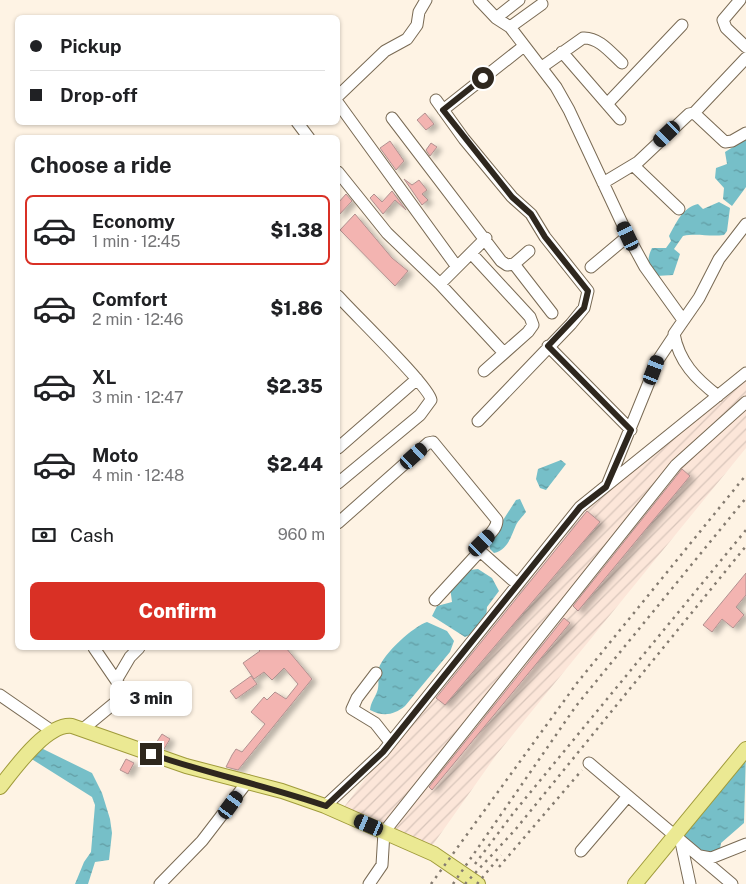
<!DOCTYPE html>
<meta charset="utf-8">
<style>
body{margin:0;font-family:"Public Sans",sans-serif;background:#f2f2f2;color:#202124;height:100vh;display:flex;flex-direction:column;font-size:19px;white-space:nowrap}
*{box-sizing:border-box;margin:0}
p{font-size:16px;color:#757577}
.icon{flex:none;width:28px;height:28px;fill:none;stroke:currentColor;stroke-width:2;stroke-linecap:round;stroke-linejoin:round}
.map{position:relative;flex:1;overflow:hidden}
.sheet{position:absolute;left:15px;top:135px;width:325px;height:515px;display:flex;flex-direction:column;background:#fff;border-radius:8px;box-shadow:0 1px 4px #0004}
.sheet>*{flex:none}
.guide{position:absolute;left:15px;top:15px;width:325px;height:110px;border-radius:8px;box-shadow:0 1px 4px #0004;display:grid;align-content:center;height:110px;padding:0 15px;background:#fff}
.end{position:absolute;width:22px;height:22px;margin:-11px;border:6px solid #2e271e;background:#fff;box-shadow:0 0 0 2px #fff}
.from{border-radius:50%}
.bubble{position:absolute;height:35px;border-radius:8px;background:#fff;box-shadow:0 1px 4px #0004;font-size:16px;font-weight:800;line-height:35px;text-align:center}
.car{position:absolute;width:15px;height:30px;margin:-15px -8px;border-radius:6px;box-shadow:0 0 4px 1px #0007;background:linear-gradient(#222 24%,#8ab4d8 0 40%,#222 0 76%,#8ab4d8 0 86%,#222 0)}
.guide b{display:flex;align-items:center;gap:18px;height:48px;font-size:19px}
.guide b+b{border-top:1px solid #e0e0e0}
.guide i{width:12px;height:12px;background:#202124}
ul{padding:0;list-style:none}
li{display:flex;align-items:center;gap:15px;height:70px;margin:0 10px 8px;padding:0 5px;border:2px solid transparent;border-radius:8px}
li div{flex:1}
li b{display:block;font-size:19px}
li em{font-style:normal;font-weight:800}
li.current{border-color:#d93025}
li>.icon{width:45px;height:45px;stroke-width:1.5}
h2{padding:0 15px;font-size:22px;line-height:60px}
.pay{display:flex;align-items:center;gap:12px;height:55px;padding:0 15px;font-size:19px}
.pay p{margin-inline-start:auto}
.button{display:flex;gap:10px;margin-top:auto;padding:10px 15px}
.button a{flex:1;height:58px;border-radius:8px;background:#d93025;color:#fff;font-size:20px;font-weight:800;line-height:58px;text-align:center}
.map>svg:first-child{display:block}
</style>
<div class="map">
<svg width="746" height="884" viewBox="0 0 746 884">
<defs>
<pattern id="industrial-furrows" width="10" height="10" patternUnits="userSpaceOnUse" patternTransform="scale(1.25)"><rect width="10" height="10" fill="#fce6d9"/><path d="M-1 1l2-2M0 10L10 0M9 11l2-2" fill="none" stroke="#d8c5ba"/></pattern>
<pattern id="water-ripples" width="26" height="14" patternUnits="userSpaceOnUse" patternTransform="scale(1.25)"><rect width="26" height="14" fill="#76bfc8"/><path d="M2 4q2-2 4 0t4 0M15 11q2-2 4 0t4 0" fill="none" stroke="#619ba2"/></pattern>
<filter id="shadow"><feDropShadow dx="5" dy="3" stdDeviation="2.5" flood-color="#0004"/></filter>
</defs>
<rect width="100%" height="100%" fill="#fef3e4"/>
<path fill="url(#industrial-furrows)" d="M746,369V448L497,754L427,853L344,807L390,746L582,507Z"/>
<path fill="url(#water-ripples)" d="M746,139V187L732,206L723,199L724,188L715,178L716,168L727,164L725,152Z
M719,202L730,208L727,231L724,235C709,237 697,233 683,236L674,249L680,254L673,275L656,276C648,267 646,260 652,248H666L671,241L669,236C676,223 683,207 698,204L703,209Z
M561,460L566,464L546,490L540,488L536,479L538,469Z
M520,499L526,512C523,516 518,521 516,525C511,536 508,550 494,553L490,549L489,542L516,500Z
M478,569L492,578L499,591L487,607L486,618L474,633L465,637L432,616L437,606L452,602L450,587L463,571Z
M427,622L447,631L454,641L450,652L405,706C394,715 383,717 370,710C371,702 374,699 377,692C380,684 377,675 379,668C383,654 414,626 427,622Z
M39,747L92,773L102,793L110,819L112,833L109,860L95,862L88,884H75L84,862L91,852L95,805L92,797L30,758Z
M746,752L744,823L721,843L720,849L709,856L682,840L689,822Z"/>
<path fill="#f3b4b1" stroke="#b19190" filter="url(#shadow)" d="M425,113L434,124L426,130L417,120Z
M390,141L404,161L396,170L380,148Z
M431,143L437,147L430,156L426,150Z
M404,179L412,185L419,180L427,190L422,194L428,200L422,205Z
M392,191L406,210L395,200L383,214L370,198L374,194L382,202Z
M346,194L352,201L338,216V203Z
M355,214L392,258L408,271L395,286L340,230Z
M682,469L690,476L578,611L573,606Z
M587,511L600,522L445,705L436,698Z
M746,573V595L736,607L744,615L733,628L722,619L712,632L703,625Z
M564,618L570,623L432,790L429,787Z
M257,648H286L312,679L238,770L226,767L232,755L236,749L242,752L265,724L251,712L264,697L267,700L275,692L286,699L298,684L284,668L272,680L264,672L254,679L243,663L260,651Z
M251,676L257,684L236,699L230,691Z
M162,734L170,739L164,749L154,746Z
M126,759L134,763L128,774L120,770Z"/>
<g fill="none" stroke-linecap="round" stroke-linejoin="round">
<defs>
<path id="minor" d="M479,0L496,18L510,27L556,87L569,110L628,236L645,267L683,320
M740,0L723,20L726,28L746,47
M496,18L519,0
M510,27L542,4
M562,52L620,119
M542,67L583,38C599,37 611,53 622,63
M338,96L385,51L407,39L417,25L419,12L426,0
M436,100L464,139L512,197L531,214L545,237L588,291L584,308L571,324L478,421
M338,103L457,267
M607,104L682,25
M443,110L524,46
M694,113L746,58
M392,118L501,261L507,265L514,264L529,251
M297,122L309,138
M633,165L679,209
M338,172L387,233L440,284L504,353
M603,183L638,162L689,114L694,113L725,142L732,141L746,133
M471,253L530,317L533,325L528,332L484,371
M514,264L552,313
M591,267L628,236
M440,284L486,238
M338,296C352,312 430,387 431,400L420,415L338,483
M548,346L631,430
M718,396C696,379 679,362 674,334L699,298L719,259L746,224
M338,448L417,379
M608,483L658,360L674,336
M338,523L428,443L433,442L497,520C497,534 479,538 480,551L517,584
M435,600L480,551
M376,673L357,698L352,709L375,723L390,742
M117,679L130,657L139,648
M0,695L52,731
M83,729L117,701L122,689L94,648
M589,763L732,884
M325,806L383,752L580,507L746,373
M681,842L690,884
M581,851L628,796
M700,856L711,858L746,844
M160,884L202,841L248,781
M369,884L382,865L384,832L676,465L746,402"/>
<path id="major" d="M0,787C15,768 47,723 72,726L186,766L282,791L325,806L434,854L478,884
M635,884L746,749"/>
</defs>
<use href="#minor" stroke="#796a54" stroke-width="13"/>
<use href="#major" stroke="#a09b3b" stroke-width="16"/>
<use href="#minor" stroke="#fff" stroke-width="11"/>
<use href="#major" stroke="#ebe993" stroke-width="14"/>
<path stroke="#847b70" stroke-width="2.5" stroke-dasharray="2.5 5" stroke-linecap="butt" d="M475,864L515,811L746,530
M499,867L582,770
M431,884L577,683L746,475
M453,884L576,706L746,498
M465,884L515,830L746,546
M477,884L501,855"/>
</g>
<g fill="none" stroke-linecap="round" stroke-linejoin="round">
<path stroke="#2e271e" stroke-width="6" d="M151,754C209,774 268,786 326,806L383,752L580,507L606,487L631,430L548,346L584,308L588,291L545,237L531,214L512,197L443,110L483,78"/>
</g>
</svg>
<i class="end from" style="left:483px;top:78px"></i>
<i class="end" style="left:151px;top:754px"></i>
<div class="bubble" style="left:110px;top:681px;width:82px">3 min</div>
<i class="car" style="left:667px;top:134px;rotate:226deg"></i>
<i class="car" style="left:628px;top:236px;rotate:335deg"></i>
<i class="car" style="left:654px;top:370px;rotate:21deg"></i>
<i class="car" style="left:414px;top:456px;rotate:48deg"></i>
<i class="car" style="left:482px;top:543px;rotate:45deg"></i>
<i class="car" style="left:231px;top:805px;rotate:36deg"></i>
<i class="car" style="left:369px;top:825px;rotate:293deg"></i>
<div class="guide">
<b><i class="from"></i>Pickup</b>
<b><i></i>Drop-off</b>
</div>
<section class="sheet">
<h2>Choose a ride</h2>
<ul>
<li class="current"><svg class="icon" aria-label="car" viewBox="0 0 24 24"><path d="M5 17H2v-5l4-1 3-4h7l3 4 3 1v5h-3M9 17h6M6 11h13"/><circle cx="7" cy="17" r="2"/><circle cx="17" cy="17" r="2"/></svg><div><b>Economy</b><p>1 min · 12:45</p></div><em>$1.38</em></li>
<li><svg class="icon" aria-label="car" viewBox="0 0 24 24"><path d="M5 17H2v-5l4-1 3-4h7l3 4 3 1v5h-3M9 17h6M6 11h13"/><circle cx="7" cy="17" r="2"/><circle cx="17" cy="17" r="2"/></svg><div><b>Comfort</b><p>2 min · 12:46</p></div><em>$1.86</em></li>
<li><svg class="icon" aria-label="car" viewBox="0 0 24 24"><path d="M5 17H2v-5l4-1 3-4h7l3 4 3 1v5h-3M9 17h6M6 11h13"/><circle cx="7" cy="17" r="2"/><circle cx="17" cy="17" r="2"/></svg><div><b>XL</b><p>3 min · 12:47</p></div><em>$2.35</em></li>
<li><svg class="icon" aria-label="car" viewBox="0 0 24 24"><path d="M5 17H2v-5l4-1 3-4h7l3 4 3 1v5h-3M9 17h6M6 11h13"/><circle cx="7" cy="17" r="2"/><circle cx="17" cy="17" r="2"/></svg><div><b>Moto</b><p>4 min · 12:48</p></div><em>$2.44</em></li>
</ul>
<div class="pay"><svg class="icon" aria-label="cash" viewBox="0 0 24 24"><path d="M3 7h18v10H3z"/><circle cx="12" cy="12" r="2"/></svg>Cash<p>960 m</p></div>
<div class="button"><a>Confirm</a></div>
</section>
</div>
